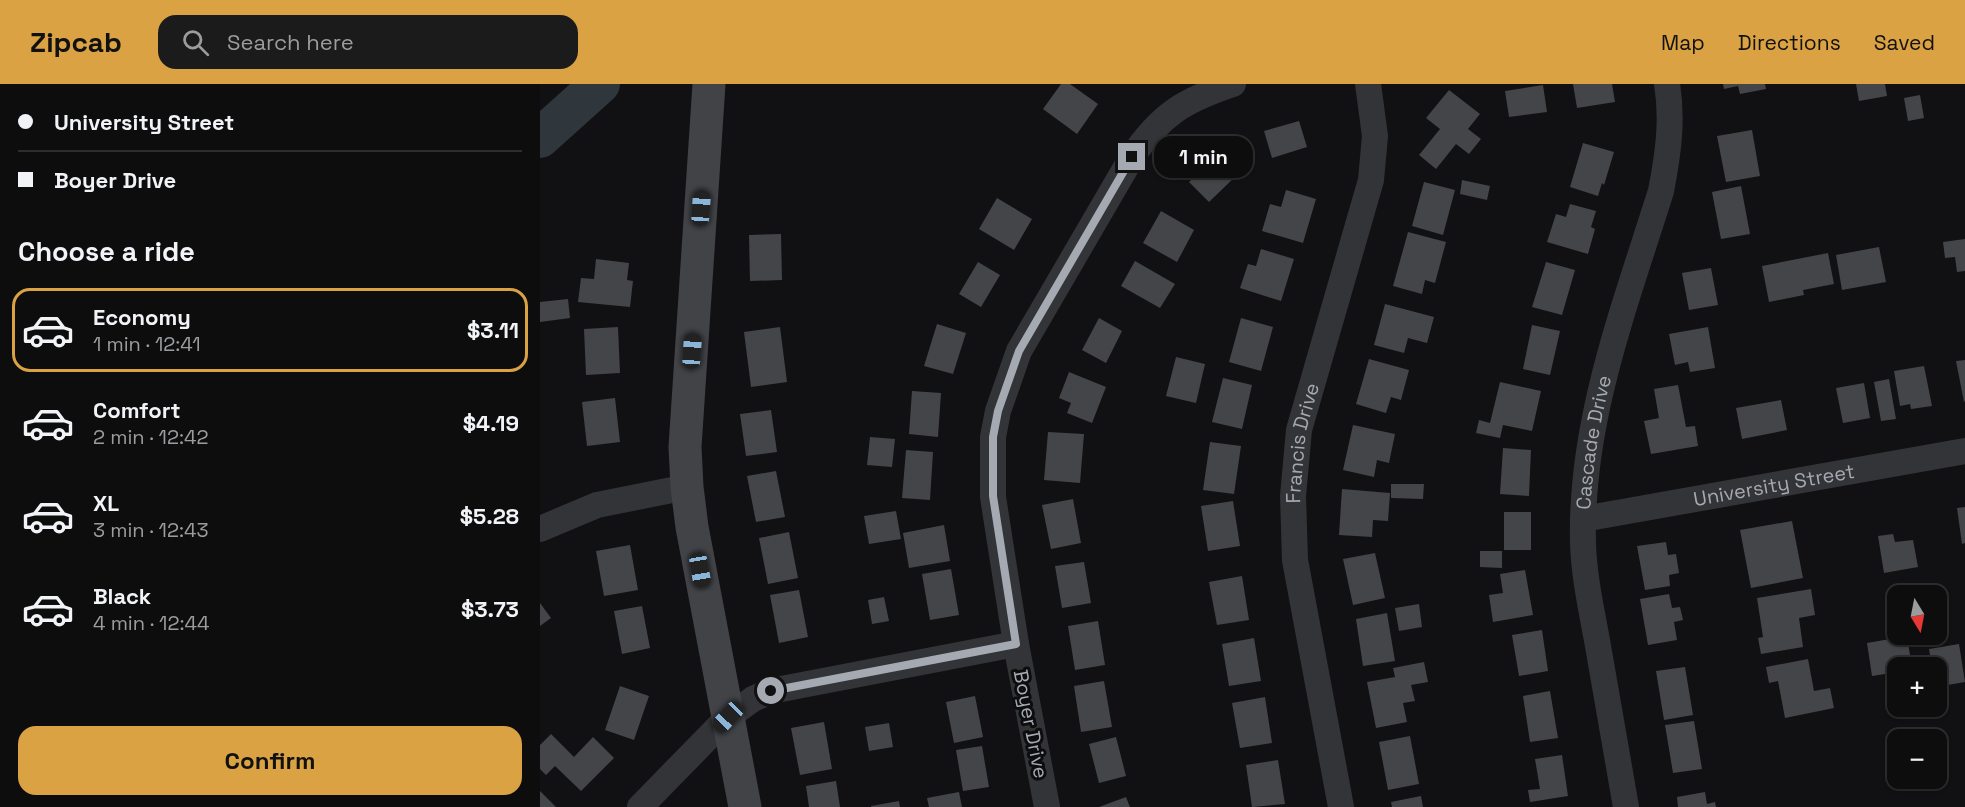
<!DOCTYPE html>
<meta charset="utf-8">
<style>
body{margin:0;font-family:"Space Grotesk",sans-serif;background:#1b1b1c;color:#f1f3f6;height:100vh;display:flex;flex-direction:column;font-size:22px;white-space:nowrap}
*{box-sizing:border-box;margin:0}
p{font-size:20px;color:#9a9c9e}
.icon{flex:none;width:33px;height:33px;fill:none;stroke:currentColor;stroke-width:2;stroke-linecap:round;stroke-linejoin:round}
.map{position:relative;flex:1;overflow:hidden}
.drawer{display:flex;flex-direction:column;background:#0d0d0e;width:540px}
.drawer>*{flex:none}
.hud{display:grid;align-content:center;height:132px;padding:0 18px;background:#0d0d0e}
.needle{width:39px;rotate:170deg}
.controls{position:absolute;left:1347px;top:501px;display:grid;gap:12px}
.controls a{display:grid;place-items:center;width:60px;height:60px;border-radius:12px;background:#0d0d0e;box-shadow:0 2px 4px #0004,0 0 0 2px #2d2d2e;font-size:30px}
.end{position:absolute;width:27px;height:27px;margin:-14px;border:8px solid #a5a9b2;background:#111;box-shadow:0 0 0 3px #111}
.from{border-radius:50%}
.bubble{position:absolute;height:42px;border-radius:18px;background:#0d0d0e;box-shadow:0 2px 4px #0004,0 0 0 2px #2d2d2e;font-size:20px;font-weight:800;line-height:42px;text-align:center}
.car{position:absolute;width:18px;height:36px;margin:-18px -9px;border-radius:8px;box-shadow:0 0 4px 2px #0007;background:linear-gradient(#222 24%,#8ab4d8 0 40%,#222 0 76%,#8ab4d8 0 86%,#222 0)}
.hud b{display:flex;align-items:center;gap:21px;height:57px;font-size:22px}
.hud b+b{border-top:2px solid #2d2d2e}
.hud i{width:15px;height:15px;background:#f1f3f6}
ul{padding:0;list-style:none}
li{display:flex;align-items:center;gap:18px;height:84px;margin:0 12px 9px;padding:0 6px;border:3px solid transparent;border-radius:18px}
li div{flex:1}
li b{display:block;font-size:22px}
li em{font-style:normal;font-weight:800}
li.selected{border-color:#daa242}
li>.icon{width:54px;height:54px;stroke-width:1.5}
h2{padding:0 18px;font-size:27px;line-height:72px}
.primary-button{display:flex;gap:12px;margin-top:auto;padding:12px 18px}
.primary-button a{flex:1;height:69px;border-radius:18px;background:#daa242;color:#111;font-size:24px;font-weight:800;line-height:69px;text-align:center}
header{display:flex;align-items:center;gap:36px;box-sizing:border-box;height:84px;padding:0 30px;background:#daa242;color:#111}
header strong{font-size:28px}
nav{display:flex;gap:33px;margin-inline-start:auto;font-size:21px}
.search{width:420px;height:54px;background:#1b1b1c;display:flex;align-items:center;gap:15px;box-sizing:border-box;padding:0 21px;border-radius:18px;color:#9a9c9e;font-size:22px}
main{display:flex;flex:1;min-height:0}
.map>svg:first-child{display:block}
</style>
<header>
<strong>Zipcab</strong>
<div class="search"><svg class="icon" aria-label="search" viewBox="0 0 24 24"><circle cx="10" cy="10" r="6"/><path d="M15 15l6 6"/></svg>Search here</div>
<nav><a>Map</a><a>Directions</a><a>Saved</a></nav>
</header>
<main>
<section class="drawer">
<div class="hud">
<b><i class="from"></i>University Street</b>
<b><i></i>Boyer Drive</b>
</div>
<h2>Choose a ride</h2>
<ul>
<li class="selected"><svg class="icon" aria-label="car" viewBox="0 0 24 24"><path d="M5 17H2v-5l4-1 3-4h7l3 4 3 1v5h-3M9 17h6M6 11h13"/><circle cx="7" cy="17" r="2"/><circle cx="17" cy="17" r="2"/></svg><div><b>Economy</b><p>1 min · 12:41</p></div><em>$3.11</em></li>
<li><svg class="icon" aria-label="car" viewBox="0 0 24 24"><path d="M5 17H2v-5l4-1 3-4h7l3 4 3 1v5h-3M9 17h6M6 11h13"/><circle cx="7" cy="17" r="2"/><circle cx="17" cy="17" r="2"/></svg><div><b>Comfort</b><p>2 min · 12:42</p></div><em>$4.19</em></li>
<li><svg class="icon" aria-label="car" viewBox="0 0 24 24"><path d="M5 17H2v-5l4-1 3-4h7l3 4 3 1v5h-3M9 17h6M6 11h13"/><circle cx="7" cy="17" r="2"/><circle cx="17" cy="17" r="2"/></svg><div><b>XL</b><p>3 min · 12:43</p></div><em>$5.28</em></li>
<li><svg class="icon" aria-label="car" viewBox="0 0 24 24"><path d="M5 17H2v-5l4-1 3-4h7l3 4 3 1v5h-3M9 17h6M6 11h13"/><circle cx="7" cy="17" r="2"/><circle cx="17" cy="17" r="2"/></svg><div><b>Black</b><p>4 min · 12:44</p></div><em>$3.73</em></li>
</ul>
<div class="primary-button"><a>Confirm</a></div>
</section>
<div class="map">
<svg width="1425" height="723" viewBox="0 0 1425 723">
<rect width="100%" height="100%" fill="#111113"/>
<g fill="none" stroke-linecap="round" stroke-linejoin="round">
<path stroke="#2f363c" stroke-width="40" d="M0,54L60,0"/>
</g>
<path fill="#444548" d="M521,0H530L558,20L537,50L503,25Z
M1033,0H1072L1075,18L1037,24Z
M1183,0H1225L1226,5L1200,10L1198,2L1184,5Z
M1316,0H1345L1347,12L1319,17Z
M1003,1L1007,28L969,33L965,7Z
M909,6L940,30L928,45L941,55L929,70L916,60L896,85L879,71L900,45L886,34Z
M1380,11L1384,34L1368,37L1364,14Z
M759,37L767,63L732,74L724,47Z
M1212,46L1220,92L1186,98L1177,52Z
M1043,59L1074,68L1064,101L1062,99L1058,112L1030,103Z
M676,72L696,92L669,118L649,98Z
M922,96L950,102L947,116L920,110Z
M884,98L915,106L903,151L872,142Z
M1201,102L1210,150L1181,155L1172,108Z
M746,106L776,115L763,159L722,147L730,120L741,123Z
M457,114L492,135L474,166L439,145Z
M1030,120L1056,127L1051,143L1055,145L1048,170L1007,158L1016,130L1026,133Z
M621,127L654,146L637,178L603,159Z
M868,148L906,158L895,199L885,196L882,210L853,202Z
M241,150L242,196L210,197L209,151Z
M1425,155V187L1417,188L1415,173L1405,174L1403,158Z
M1339,163L1346,198L1302,206L1296,171Z
M721,165L754,175L741,217L700,204L708,180L716,182Z
M1288,169L1294,200L1263,206L1264,211L1229,218L1222,182Z
M56,175L89,179L87,196L93,197L90,223L38,218L41,194L54,195Z
M595,177L635,200L620,224L581,202Z
M438,178L460,191L441,223L419,210Z
M1006,178L1035,186L1022,231L992,223Z
M1171,184L1178,221L1149,226L1142,189Z
M28,215L30,234L0,238V218Z
M845,220L894,233L887,259L868,254L864,269L834,261Z
M559,234L582,247L566,279L542,266Z
M701,234L733,243L721,287L689,278Z
M397,240L426,249L413,290L384,282Z
M992,241L1020,247L1010,291L983,285Z
M78,243L80,289L46,291L44,245Z
M240,243L247,298L211,303L204,248Z
M1168,243L1175,284L1150,288L1148,278L1135,281L1129,250Z
M636,273L665,280L656,319L626,312Z
M829,275L869,286L861,316L851,313L846,329L816,320Z
M1425,276V317L1424,318L1416,277Z
M1384,282L1392,322L1371,325L1370,320L1360,322L1354,287Z
M529,288L566,303L552,339L527,329L531,319L519,314Z
M683,294L712,301L702,345L672,338Z
M1349,295L1356,335L1341,337L1334,298Z
M960,298L1001,307L992,347L963,341L960,354L936,349L939,336L950,339Z
M1324,299L1330,334L1303,339L1296,304Z
M1138,301L1146,343L1155,342L1158,362L1111,370L1104,337L1119,334L1114,305Z
M372,307L401,309L398,353L369,350Z
M75,314L80,358L47,362L42,318Z
M1241,316L1247,346L1202,355L1196,324Z
M231,326L237,368L206,372L200,330Z
M813,341L855,350L849,379L837,376L834,393L803,386Z
M508,348L544,350L540,399L504,396Z
M330,353L355,355L352,383L327,381Z
M670,358L701,362L694,410L663,406Z
M963,364L991,366L989,412L960,410Z
M366,366L393,368L390,416L362,414Z
M236,387L245,433L216,438L207,392Z
M851,400H884L883,415L851,414Z
M802,405L850,409L848,437L833,436L832,453L799,451Z
M533,415L541,459L511,465L502,421Z
M693,417L700,462L668,467L661,422Z
M1425,423V459L1422,460L1417,424Z
M356,427L361,455L329,460L324,432Z
M964,428H991V466H964Z
M1252,437L1263,494L1211,504L1200,446Z
M404,441L410,477L369,484L363,449Z
M249,448L258,494L228,500L219,454Z
M1353,450L1355,458L1373,456L1378,483L1344,489L1338,452Z
M1126,458L1128,471L1136,470L1139,489L1129,491L1130,502L1105,506L1097,462Z
M90,461L98,506L64,512L56,467Z
M940,467H962V484L940,483Z
M835,469L845,514L813,521L803,475Z
M544,478L551,519L522,524L515,482Z
M411,485L419,531L390,536L382,490Z
M985,486L993,531L953,538L949,511L963,509L960,490Z
M702,492L709,536L677,541L669,498Z
M1271,505L1275,531L1259,534L1263,563L1221,570L1218,554L1223,553L1217,514Z
M259,506L268,553L239,559L230,511Z
M1129,510L1132,524L1140,523L1143,536L1134,538L1137,556L1108,561L1100,515Z
M344,513L349,537L332,540L328,516Z
M0,519L11,534L0,542Z
M879,520L882,543L859,547L855,524Z
M102,522L110,564L82,570L74,527Z
M847,529L855,577L823,582L816,535Z
M558,537L565,581L535,586L528,542Z
M1002,546L1008,587L979,592L972,551Z
M1367,552L1372,584H1358V588L1332,592L1327,559Z
M714,554L721,597L689,602L682,560Z
M1419,560L1425,598L1396,603V584H1392L1389,565Z
M1268,575L1274,607L1290,604L1294,624L1245,634L1238,597L1229,599L1226,583Z
M884,578L888,598L871,601L875,617L863,619L867,638L836,644L827,598L855,593L853,584Z
M1145,583L1153,631L1124,636L1116,587Z
M564,597L572,643L541,648L534,602Z
M80,602L109,612L94,656L65,646Z
M1010,607L1018,654L990,658L983,612Z
M435,612L443,653L414,659L406,618Z
M725,613L732,659L700,664L692,619Z
M1154,637L1162,685L1133,689L1125,641Z
M284,638L292,685L260,691L251,644Z
M349,639L353,663L329,667L325,643Z
M11,650L34,673L53,653L74,674L41,707L15,682L6,691L0,685V661Z
M870,652L879,700L848,706L839,658Z
M576,653L586,692L559,699L549,660Z
M442,662L449,703L423,707L416,666Z
M1022,671L1028,712L990,718L988,706L1000,705L995,675Z
M738,676L745,720L712,723L706,681Z
M296,697L300,723H269L266,702Z
M0,707L16,723H0Z
M419,708L422,723H389L387,714Z
M1165,708L1167,720L1175,718L1176,723H1138L1137,713Z
M881,712L883,723H852L851,718Z
M586,713L590,723H559Z
M359,717L360,723H331V722Z"/>
<g fill="none" stroke-linecap="round" stroke-linejoin="round">
<g stroke="#333437" stroke-width="26">
<path id="s1" d="M1043,435L1425,367"/>
<path d="M0,445L57,421L147,403"/>
<path d="M100,723L188,633L213,615L231,607L476,560"/>
<path d="M507,723L476,560L453,413V353L458,327L479,267L592,73C621,30 645,16 693,0"/>
<path id="s2" d="M801,723L755,476L753,412L759,346L831,96L835,52L828,0"/>
<path id="s3" d="M1086,723C1077,669 1067,616 1058,562C1052,528 1044,494 1043,459C1040,337 1085,222 1121,107C1128,71 1133,36 1127,0"/>
</g>
<path stroke="#414347" stroke-width="33" d="M169,0L145,363L147,403L152,443L205,723"/>
</g>
<g fill="none" stroke-linecap="round" stroke-linejoin="round">
<path stroke="#a5a9b2" stroke-width="8" d="M231,607L476,560L453,412V353L458,327L479,267L592,73"/>
</g>
<g text-anchor="middle" dominant-baseline="central" stroke-width="6" stroke-linejoin="round" paint-order="stroke">
<g font-size="20" fill="#a5a9b2" stroke="#0d0d0e">
<text stroke="none"><textPath href="#s2" startOffset="369">Francis Drive</textPath></text>
<text stroke="none"><textPath href="#s3" startOffset="369">Cascade Drive</textPath></text>
<text stroke="none"><textPath href="#s1" startOffset="194">University Street</textPath></text>
<text transform="translate(491 640) rotate(79)">Boyer Drive</text>
</g>
</g>
</svg>
<div class="controls">
<a><svg class="needle" viewBox="-14 -14 28 28"><path d="M0-13l5 13h-10z" fill="#e53935"/><path d="M0 13l5-13h-10z" fill="#9a9c9e"/></svg></a>
<a>+</a>
<a>−</a>
</div>
<i class="end from" style="left:231px;top:607px"></i>
<i class="end" style="left:592px;top:73px"></i>
<div class="bubble" style="left:614px;top:52px;width:99px">1 min</div>
<i class="car" style="left:161px;top:124px;rotate:4deg"></i>
<i class="car" style="left:152px;top:267px;rotate:4deg"></i>
<i class="car" style="left:160px;top:486px;rotate:170deg"></i>
<i class="car" style="left:188px;top:633px;rotate:224deg"></i>
</div>
</main>
